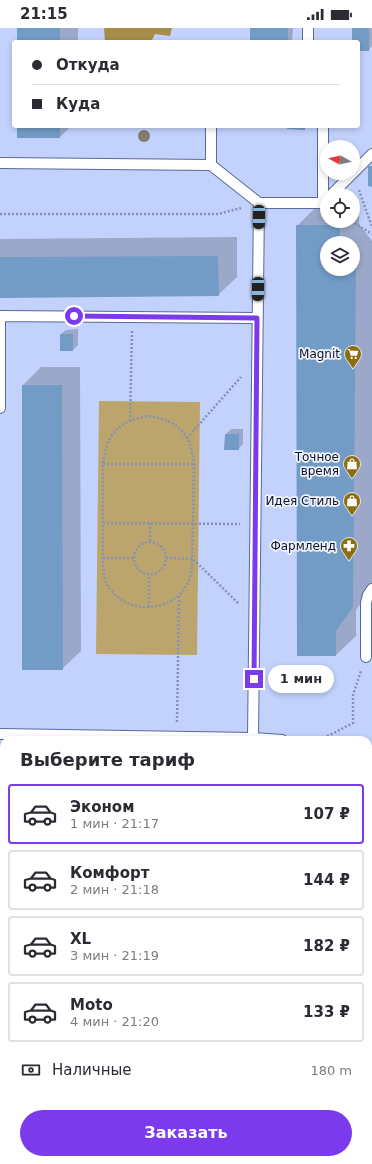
<!DOCTYPE html>
<html lang="ru">
<meta charset="utf-8">
<style>
body{margin:0;font-family:"DejaVu Sans",sans-serif;background:#f7f7f7;color:#2b2b33;height:100vh;display:flex;flex-direction:column;font-size:15px;white-space:nowrap}
*{box-sizing:border-box;margin:0}
p{font-size:13px;color:#7c7c81}
.icon{flex:none;width:22px;height:22px;fill:none;stroke:currentColor;stroke-width:2;stroke-linecap:round;stroke-linejoin:round}
.map{position:relative;flex:1;overflow:hidden}
.details{position:absolute;left:0px;top:708px;width:372px;height:428px;display:flex;flex-direction:column;background:#fff;border-radius:12px 12px 0 0;box-shadow:0 2px 6px #0003}
.details>*{flex:none}
.banner{position:absolute;left:12px;top:12px;width:348px;height:88px;border-radius:4px;box-shadow:0 2px 6px #0003;display:grid;align-content:center;height:88px;padding:0 20px;background:#fff}
.needle{width:26px;rotate:278deg}
.controls{position:absolute;left:320px;top:112px;display:grid;gap:8px}
.controls a{display:grid;place-items:center;width:40px;height:40px;border-radius:50%;background:#fff;box-shadow:0 2px 6px #0003;font-size:20px}
.end{position:absolute;width:18px;height:18px;margin:-9px;border:5px solid #7c3aed;background:#fff;box-shadow:0 0 0 2px #fff}
.from{border-radius:50%}
.bubble{position:absolute;height:28px;border-radius:14px;background:#fff;box-shadow:0 2px 6px #0003;font-size:13px;font-weight:800;line-height:28px;text-align:center}
.car{position:absolute;width:12px;height:24px;margin:-12px -6px;border-radius:5px;box-shadow:0 0 3px 1px #0007;background:linear-gradient(#222 24%,#8ab4d8 0 40%,#222 0 76%,#8ab4d8 0 86%,#222 0)}
.banner b{display:flex;align-items:center;gap:14px;height:38px;font-size:15px}
.banner b+b{border-top:1px solid #e1e1e2}
.banner i{width:10px;height:10px;background:#2b2b33}
ul{padding:0;list-style:none}
li{display:flex;align-items:center;gap:12px;height:60px;margin:0 8px 6px;padding:0 12px;border:2px solid #e1e1e2;border-radius:4px}
li div{flex:1}
li b{display:block;font-size:15px}
li em{font-style:normal;font-weight:800}
li.selected{border-color:#7c3aed}
li>.icon{width:36px;height:36px;stroke-width:1.5}
h2{padding:0 20px;font-size:18px;line-height:48px}
.pay{display:flex;align-items:center;gap:10px;height:44px;padding:0 20px;font-size:15px}
.pay p{margin-inline-start:auto}
.cta{display:flex;gap:8px;margin-top:auto;padding:8px 20px}
.cta a{flex:1;height:46px;border-radius:24px;background:#7c3aed;color:#fff;font-size:16px;font-weight:800;line-height:46px;text-align:center}
.status{display:flex;justify-content:space-between;align-items:center;height:28px;padding:0 20px;background:#fff;direction:ltr}
.status svg{height:11px;fill:currentColor}
.map>svg:first-child{display:block}
</style>
<div class="status"><b>21:15</b><svg viewBox="0 0 49 12"><path d="M0 12V9h3v3zM5 12V6h3v6zM10 12V3h3v9zM15 12V0h3v12zM26 1h20v11H26zM47 4h2v5h-2z"/></svg></div>
<div class="map">
<svg width="372" height="1136" viewBox="0 0 372 1136">
<rect width="100%" height="100%" fill="#c2d2fc"/>
<path fill="#bca56c" d="M99,373L200,374L197,627L96,626Z
M368,916H372V1136H365V1132H368Z"/>
<path fill="#a78d4a" d="M104,0H172L170,8L155,6L151,14H105Z"/>
<path fill="#0003" fill-rule="evenodd" d="M18,0H78V14H18Z
M251,0H293L292,14H251Z
M353,0H372V18L368,22H358V14H353Z
M18,98H71L60,109Z
M317,178H327V193H353V178H359V196L372,213V560L356,582V608L336,627L297,198ZM327,215H353V241H327Z
M237,209V249L218,267L0,269V211Z
M78,301V317L73,322L61,306L66,302Z
M41,339H80L81,623L62,641L23,357Z
M231,401H243V416L238,421H225L226,406Z
M31,710L314,711V712H29Z
M48,1132H104V1136H48Z
M294,1132H353V1136H294Z"/>
<path fill="#729cc6" d="M17,0H60V14H17Z
M250,0H288V14H250Z
M352,0H369V23H358V14H352Z
M17,98H60V110H17Z
M288,98H305V102L287,101Z
M368,138H372V159L368,158Z
M296,197H340V215H327V241H353V234L356,238L353,579L336,603V628H297Z
M218,228L219,268L0,270V229Z
M60,306H73V323H60Z
M22,357H62L63,642H22Z
M225,406H239V422H224Z
M47,1132H86V1136H47Z
M293,1132H334V1136H293Z"/>
<g fill="none" stroke-linecap="round" stroke-linejoin="round">
<defs>
<path id="service" d="M308,14V0
M0,135L211,137L259,175
M211,137V98
M331,167L372,126
M0,288L257,290
M0,380V288
M366,629V575L368,567L372,561
M0,706L253,710L259,175H323V98
M253,710L282,712
M0,791H4
M368,899H372
M16,1132V1136
M258,1136V1132"/>
</defs>
<use href="#service" stroke="#596a98" stroke-width="12"/>
<path stroke="#8592b4" stroke-width="2.5" stroke-dasharray="2 2" stroke-linecap="butt" d="M359,162L372,199
M0,186H218L241,180
M351,193L372,206
M149,388C179,393 191,406 194,436L192,539C191,548 188,557 182,564C160,588 118,583 105,552C104,548 104,543 103,540V436C107,405 118,393 149,388Z
M130,393L132,303
M187,410L241,349
M103,436H194
M103,495L240,496
M150,495V514
M134 530a16 16 0 1 1 32 0a16 16 0 1 1-32 0Z
M103,530H134
M166,530L193,531L239,576
M149,579V547
M177,694L179,567
M320,712L353,695V667L361,643
M0,844H4
M368,1086H372"/>
<use href="#service" stroke="#fff" stroke-width="10"/>
</g>
<circle fill="#7f7d71" cx="144" cy="108" r="6"/>
<g fill="none" stroke-linecap="round" stroke-linejoin="round">
<path stroke="#7c3aed" stroke-width="5" d="M74,288L257,290L254,651"/>
</g>
<defs>
<symbol id="supermarket-pin" viewBox="-11 -11 22 30"><path d="M0 17L-7.5 6A9.5 9.5 0 1 1 7.5 6Z" fill="#8c6e11" stroke="#eff3fe"/><path d="M-6-5.5h2.5l.6 2H6L4.5 2H-2.5L-4.4-4H-6ZM-1.5 3.2a1.3 1.3 0 1 0 .1 0ZM3 3.2a1.3 1.3 0 1 0 .1 0Z" fill="#fff"/></symbol>
<symbol id="shop-pin" viewBox="-11 -11 22 30"><path d="M0 17L-7.5 6A9.5 9.5 0 1 1 7.5 6Z" fill="#8c6e11" stroke="#eff3fe"/><path d="M-5-2.5h2.3a2.7 3.5 0 0 1 5.4 0H5L5.5 6h-11ZM-1.5-2.5h3a1.5 2.3 0 0 0-3 0Z" fill="#fff"/></symbol>
<symbol id="pharmacy-pin" viewBox="-11 -11 22 30"><path d="M0 17L-7.5 6A9.5 9.5 0 1 1 7.5 6Z" fill="#8c6e11" stroke="#eff3fe"/><path d="M-2-6h4v4h4v4h-4v4h-4v-4h-4v-4h4Z" fill="#fff"/></symbol>
</defs>
<g fill-rule="evenodd">
<use href="#supermarket-pin" x="343" y="316" width="20" height="27"/>
<use href="#shop-pin" x="342" y="426" width="20" height="27"/>
<use href="#shop-pin" x="342" y="463" width="20" height="27"/>
<use href="#pharmacy-pin" x="339" y="508" width="20" height="27"/>
</g>
<g text-anchor="middle" dominant-baseline="central" stroke-width="3.5" stroke-linejoin="round" paint-order="stroke">
<g font-size="12" fill="#0e1527" stroke="#eff3fe" text-anchor="end">
<text x="340" y="326">Magnit</text>
<text x="339" y="429">Точное<tspan x="339" dy="14">время</tspan></text>
<text x="339" y="473">Идея Стиль</text>
<text x="336" y="518">Фармленд</text>
</g>
</g>
</svg>
<div class="controls">
<a><svg class="needle" viewBox="-14 -14 28 28"><path d="M0-13l5 13h-10z" fill="#e53935"/><path d="M0 13l5-13h-10z" fill="#7c7c81"/></svg></a>
<a><svg class="icon" aria-label="locate" viewBox="0 0 24 24"><circle cx="12" cy="12" r="6"/><path d="M12 2v4M12 18v4M2 12h4M18 12h4"/></svg></a>
<a><svg class="icon" aria-label="layers" viewBox="0 0 24 24"><path d="M12 4l9 5-9 5-9-5zM3 14l9 5 9-5"/></svg></a>
</div>
<i class="end from" style="left:74px;top:288px"></i>
<i class="end" style="left:254px;top:651px"></i>
<div class="bubble" style="left:268px;top:637px;width:66px">1 мин</div>
<i class="car" style="left:259px;top:189px;rotate:181deg"></i>
<i class="car" style="left:258px;top:261px;rotate:181deg"></i>
<div class="banner">
<b><i class="from"></i>Откуда</b>
<b><i></i>Куда</b>
</div>
<section class="details">
<h2>Выберите тариф</h2>
<ul>
<li class="selected"><svg class="icon" aria-label="car" viewBox="0 0 24 24"><path d="M5 17H2v-5l4-1 3-4h7l3 4 3 1v5h-3M9 17h6M6 11h13"/><circle cx="7" cy="17" r="2"/><circle cx="17" cy="17" r="2"/></svg><div><b>Эконом</b><p>1 мин · 21:17</p></div><em>107 ₽</em></li>
<li><svg class="icon" aria-label="car" viewBox="0 0 24 24"><path d="M5 17H2v-5l4-1 3-4h7l3 4 3 1v5h-3M9 17h6M6 11h13"/><circle cx="7" cy="17" r="2"/><circle cx="17" cy="17" r="2"/></svg><div><b>Комфорт</b><p>2 мин · 21:18</p></div><em>144 ₽</em></li>
<li><svg class="icon" aria-label="car" viewBox="0 0 24 24"><path d="M5 17H2v-5l4-1 3-4h7l3 4 3 1v5h-3M9 17h6M6 11h13"/><circle cx="7" cy="17" r="2"/><circle cx="17" cy="17" r="2"/></svg><div><b>XL</b><p>3 мин · 21:19</p></div><em>182 ₽</em></li>
<li><svg class="icon" aria-label="car" viewBox="0 0 24 24"><path d="M5 17H2v-5l4-1 3-4h7l3 4 3 1v5h-3M9 17h6M6 11h13"/><circle cx="7" cy="17" r="2"/><circle cx="17" cy="17" r="2"/></svg><div><b>Moto</b><p>4 мин · 21:20</p></div><em>133 ₽</em></li>
</ul>
<div class="pay"><svg class="icon" aria-label="cash" viewBox="0 0 24 24"><path d="M3 7h18v10H3z"/><circle cx="12" cy="12" r="2"/></svg>Наличные<p>180 m</p></div>
<div class="cta"><a>Заказать</a></div>
</section>
</div>
